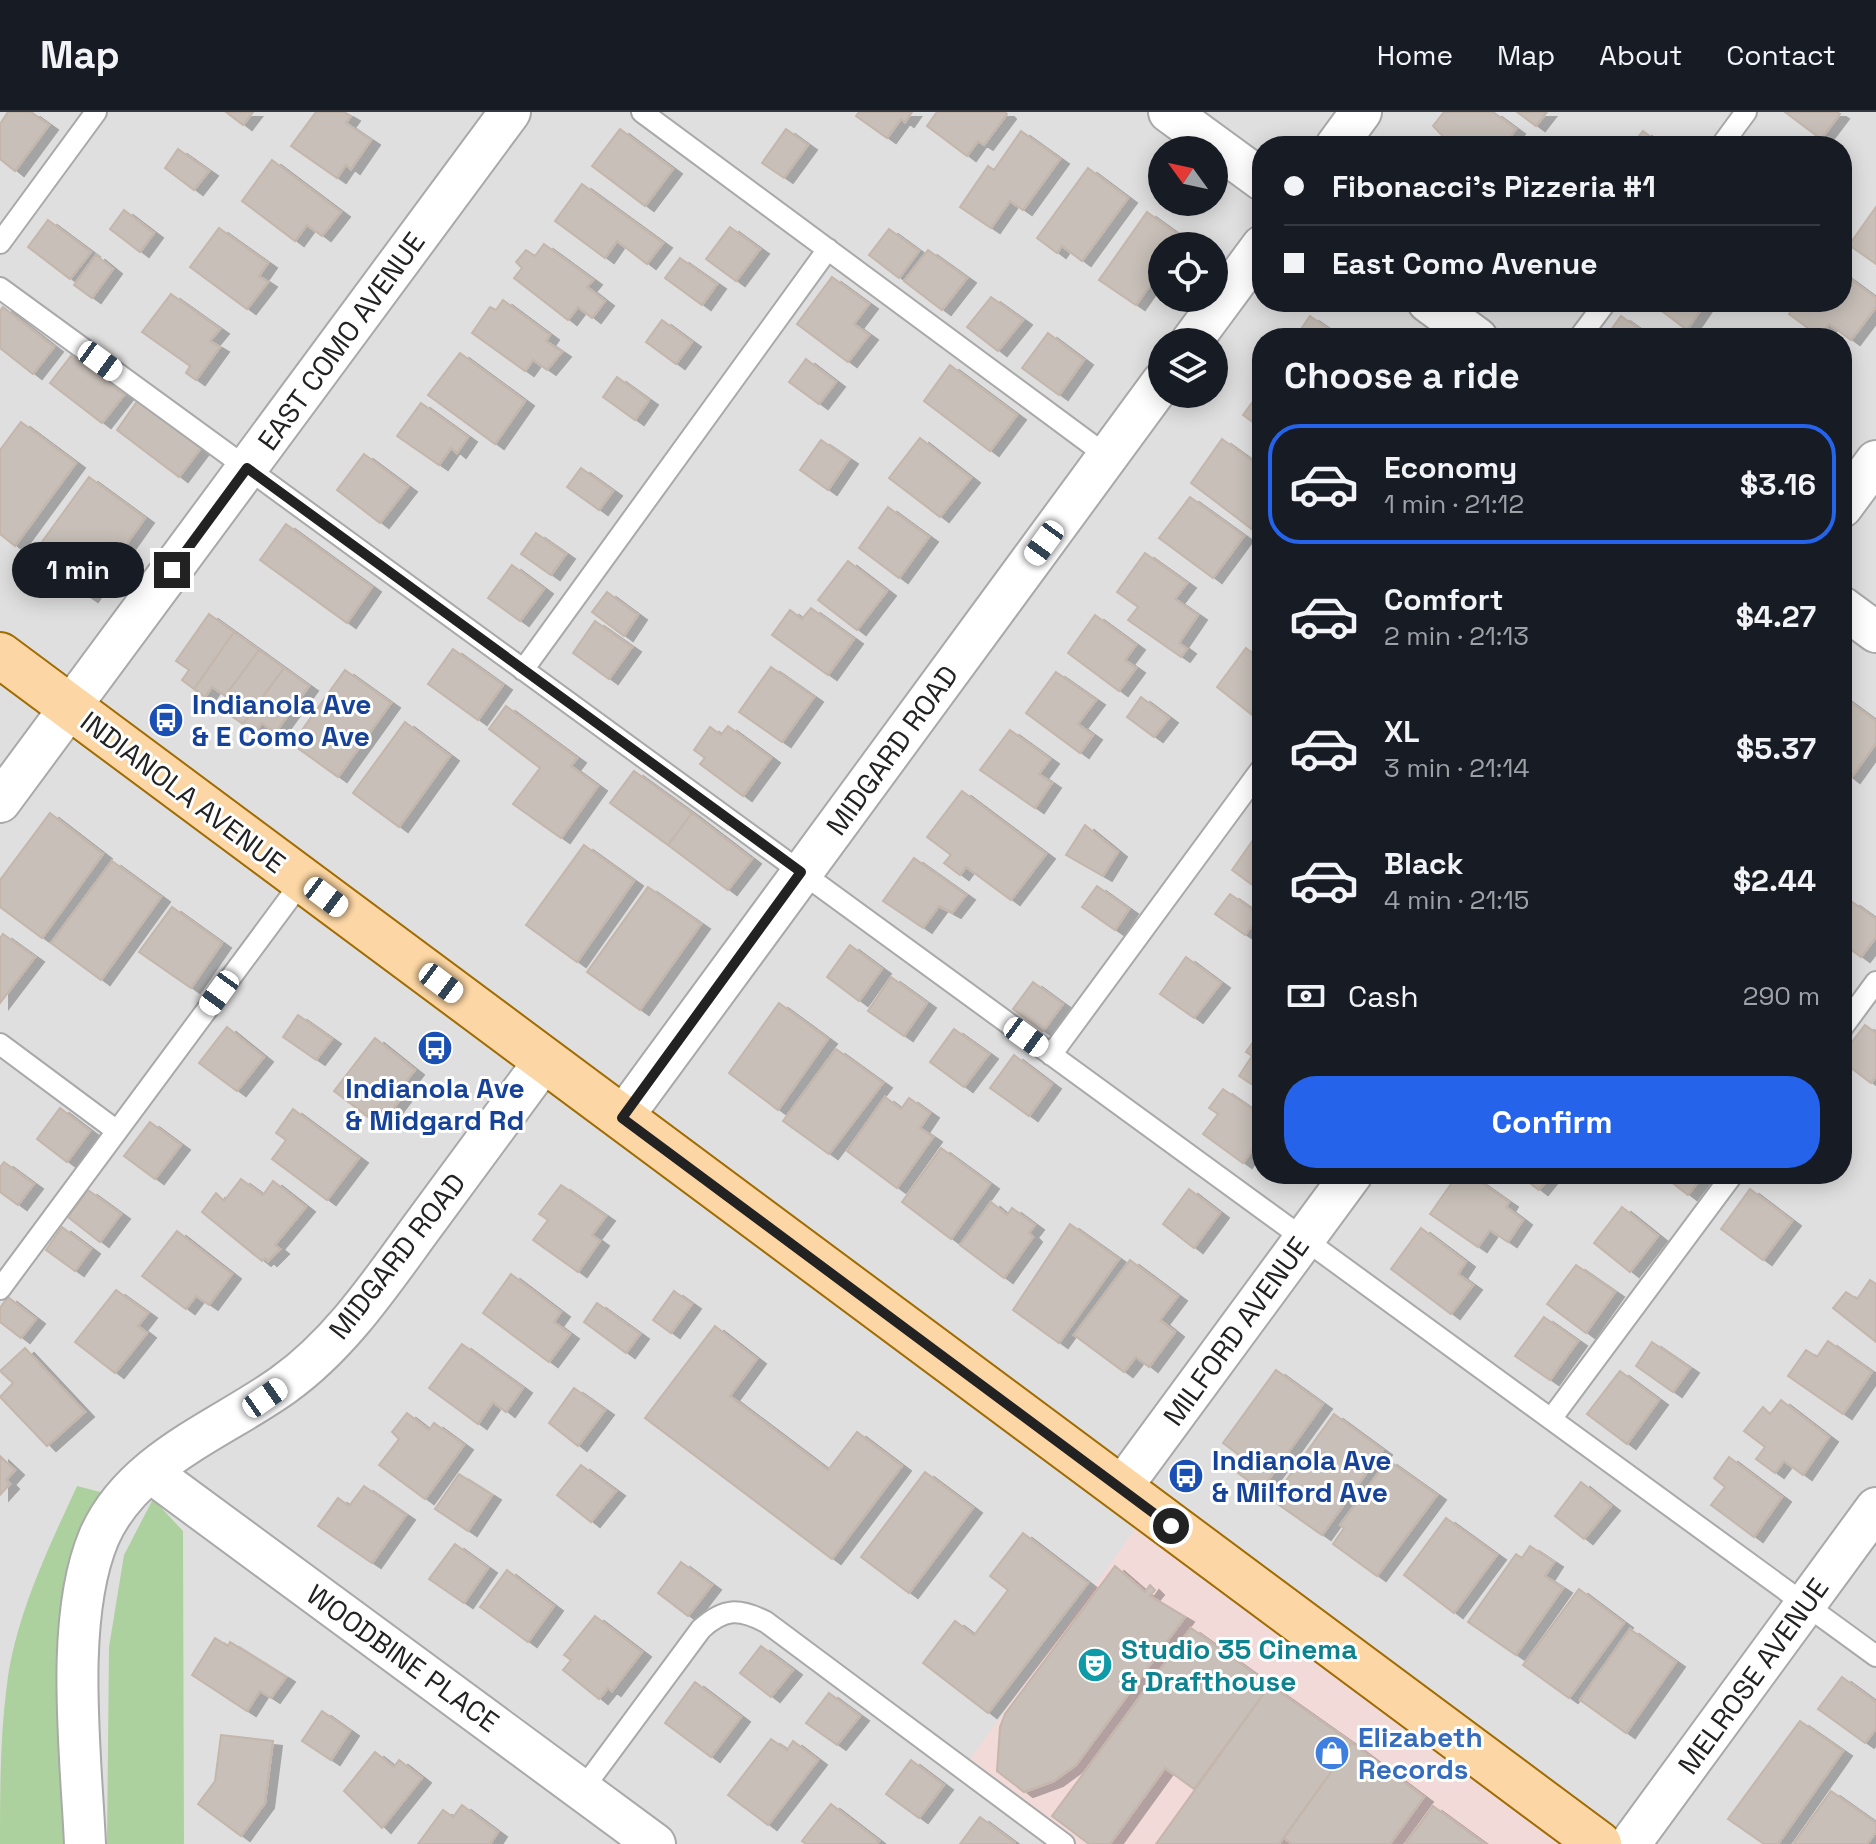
<!DOCTYPE html>
<meta charset="utf-8">
<style>
body{margin:0;font-family:"Space Grotesk",sans-serif;background:#20242c;color:#f1f3f6;height:100vh;display:flex;flex-direction:column;font-size:30px;white-space:nowrap}
*{box-sizing:border-box;margin:0}
p{font-size:26px;color:#9ea1a6}
.icon{flex:none;width:44px;height:44px;fill:none;stroke:currentColor;stroke-width:2;stroke-linecap:round;stroke-linejoin:round}
.map{position:relative;flex:1;overflow:hidden}
.sheet{position:absolute;left:1252px;top:216px;width:600px;height:856px;display:flex;flex-direction:column;background:#171b24;border-radius:32px;box-shadow:0 4px 20px #0003}
.sheet>*{flex:none}
.hud{position:absolute;left:1252px;top:24px;width:600px;height:176px;border-radius:32px;box-shadow:0 4px 20px #0003;display:grid;align-content:center;height:176px;padding:0 32px;background:#171b24}
.needle{width:52px;rotate:303deg}
.buttons{position:absolute;left:1148px;top:24px;display:grid;gap:16px}
.buttons a{display:grid;place-items:center;width:80px;height:80px;border-radius:50%;background:#171b24;box-shadow:0 4px 20px #0003;font-size:40px}
.end{position:absolute;width:36px;height:36px;margin:-18px;border:10px solid #222;background:#fff;box-shadow:0 0 0 4px #fff}
.from{border-radius:50%}
.bubble{position:absolute;height:56px;border-radius:28px;background:#171b24;box-shadow:0 4px 20px #0003;font-size:26px;font-weight:800;line-height:56px;text-align:center}
.car{position:absolute;width:24px;height:48px;margin:-24px -12px;border-radius:10px;box-shadow:0 0 6px 2px #0007;background:linear-gradient(#fff 24%,#345 0 40%,#fff 0 76%,#345 0 86%,#fff 0)}
.hud b{display:flex;align-items:center;gap:28px;height:76px;font-size:30px}
.hud b+b{border-top:2px solid #363941}
.hud i{width:20px;height:20px;background:#f1f3f6}
ul{padding:0;list-style:none}
li{display:flex;align-items:center;gap:24px;height:120px;margin:0 16px 12px;padding:0 16px;border:4px solid transparent;border-radius:32px}
li div{flex:1}
li b{display:block;font-size:30px}
li em{font-style:normal;font-weight:800}
li.on{border-color:#2563eb}
li>.icon{width:72px;height:72px;stroke-width:1.5}
h2{padding:0 32px;font-size:36px;line-height:96px}
.pay{display:flex;align-items:center;gap:20px;height:88px;padding:0 32px;font-size:30px}
.pay p{margin-inline-start:auto}
.primary-button{display:flex;gap:16px;margin-top:auto;padding:16px 32px}
.primary-button a{flex:1;height:92px;border-radius:32px;background:#2563eb;color:#fff;font-size:32px;font-weight:800;line-height:92px;text-align:center}
header{display:flex;align-items:center;gap:48px;box-sizing:border-box;height:112px;padding:0 40px;background:#171b24;border-bottom:2px solid #363941}
header strong{font-size:38px}
nav{display:flex;gap:44px;margin-inline-start:auto;font-size:28px}
.map>svg:first-child{display:block}
</style>
<header>
<strong>Map</strong>
<nav><a>Home</a><a>Map</a><a>About</a><a>Contact</a></nav>
</header>
<div class="map">
<svg width="1876" height="1732" viewBox="0 0 1876 1732">
<defs>
<filter id="shadow"><feDropShadow dx="9" dy="5" stdDeviation="0" flood-color="#0004"/></filter>
</defs>
<rect width="100%" height="100%" fill="#f2efe9"/>
<path fill="#e0dfdf" fill-rule="evenodd" d="M0,0H1876V1732H0ZM1262,34H1842V190H1262ZM1162,38H1214V90H1162ZM1162,134H1214V186H1162ZM1262,226H1842V1062H1262ZM1162,230H1214V282H1162Z"/>
<path fill="#f2dad9" d="M1148,1399L1599,1732H1070L966,1653Z"/>
<path fill="#add19e" d="M77,1374L108,1382L85,1732H0C0,1678 0,1625 7,1572C16,1503 48,1437 77,1374Z
M153,1387L183,1419L184,1732H107L109,1535L124,1443Z"/>
<path fill="#c7bfb8" stroke="#c4b6ab" stroke-width="2" filter="url(#shadow)" d="M8,0H31L49,13L15,59L0,47V12Z
M226,0H253L243,13Z
M316,0H344L351,4L346,11L371,28L351,57L346,53L337,66L291,34Z
M859,0H912L905,10L901,7L887,26L856,4Z
M937,0H1005L1007,2L984,33L978,29L967,44L927,14Z
M1444,0H1493L1516,17L1505,32L1508,34H1452L1433,14Z
M1517,0H1547L1536,14Z
M1785,0H1837L1840,2L1821,27Z
M620,17L673,57L645,94L592,54Z
M786,17L808,33L784,66L762,51Z
M1021,19L1060,47L1023,98L1010,89L991,116L960,95L988,54L994,58Z
M1643,19L1663,34H1631Z
M178,37L209,59L194,78L165,56Z
M272,48L341,100L322,124L307,113L295,129L242,89Z
M1088,56L1128,86L1082,149L1062,134L1057,141L1037,126Z
M582,72L663,131L647,152L617,129L605,146L555,109Z
M1876,95V152L1849,133Z
M124,98L154,121L140,140L110,117Z
M1147,100L1183,126L1177,134H1162V156L1136,193L1099,168Z
M48,108L91,140L70,167L28,135Z
M730,115L760,137L736,169L706,147Z
M219,116L268,151L259,164L268,170L247,197L190,155Z
M889,117L919,139L899,166L869,143Z
M544,132L593,168L587,175L605,189L592,206L578,195L568,208L514,166L522,156L516,150L526,138L535,144Z
M928,138L967,166L942,198L904,169Z
M96,143L113,157L92,186L74,173Z
M680,146L717,172L702,193L665,166Z
M1842,161L1876,186V195L1851,228L1829,212L1820,225L1789,202L1797,190H1842Z
M832,165L869,192L854,212L869,223L848,250L797,212Z
M171,182L220,217L210,229L220,235L196,268L186,261L190,254L142,220Z
M991,185L1023,208L998,239L967,215Z
M503,188L550,223L546,229L562,240L547,258L533,248L525,259L472,221L490,195L496,198Z
M1650,190H1706L1687,218Z
M3,195L54,235L33,262L0,236V199Z
M1310,204L1341,226H1295Z
M1621,204L1641,218L1636,226H1605Z
M662,208L692,230L676,252L646,230Z
M1048,221L1084,248L1059,283L1022,256Z
M460,241L525,289L495,332L428,283Z
M71,244L124,283L102,311L50,271Z
M806,247L836,270L819,292L789,270Z
M950,253L1017,303L990,339L924,289Z
M617,265L649,288L635,308L603,285Z
M1262,277V317L1243,303Z
M138,288L201,336L179,365L117,318Z
M421,291L468,325L457,341L451,336L439,353L397,324Z
M21,310L76,351L15,434L0,422V338Z
M920,326L971,366L940,405L889,366Z
M1222,327L1262,356V413L1257,421L1191,371Z
M821,328L849,347L828,378L800,358Z
M364,342L408,375L380,411L337,378Z
M581,356L613,379L599,398L567,375Z
M89,365L145,406L89,485L31,445Z
M1190,385L1244,424L1213,466L1159,426Z
M888,395L929,425L899,466L859,436Z
M286,412L372,475L347,511L260,448Z
M536,421L566,442L551,463L521,442Z
M1145,441L1187,471L1175,487L1198,503L1179,531L1187,537L1181,545L1128,508L1138,495L1117,480Z
M848,449L887,479L857,518L818,488Z
M512,453L544,477L520,509L488,486Z
M607,480L638,503L624,524L592,500Z
M811,496L854,527L828,563L772,523L790,498L802,507Z
M209,502L234,520L194,577L182,568L189,558L176,549Z
M1095,503L1136,533L1125,548L1136,556L1119,579L1068,541Z
M595,509L632,535L609,567L573,541Z
M234,520L259,538L225,584L212,575L205,585L194,577Z
M1246,536L1262,548V599L1256,606L1217,575Z
M453,537L503,573L478,608L428,572Z
M259,538L284,556L243,612L231,604L238,594L225,584Z
M771,555L814,585L782,630L739,600Z
M284,556L309,574L275,621L262,611L255,621L243,612Z
M345,558L391,591L338,665L292,632Z
M1056,560L1096,588L1078,612L1093,623L1080,641L1026,601Z
M1842,584L1876,609V631L1851,666L1842,659Z
M1141,585L1169,606L1154,625L1127,605Z
M506,594L577,646L571,654L598,674L561,726L513,692L540,656L489,617Z
M405,610L450,644L399,715L353,681Z
M728,614L771,646L743,684L700,652L705,646L694,638L710,615L721,623Z
M1010,618L1050,647L1039,662L1052,671L1035,696L980,658Z
M634,659L692,701L668,733L610,691Z
M962,679L1046,742L1011,788L966,755L960,763L944,751L951,743L927,725Z
M50,701L103,742L42,826L0,795V768Z
M692,701L752,747L728,778L668,733Z
M1085,713L1118,740L1103,764L1066,743Z
M1260,718L1262,720V780L1232,758Z
M584,733L634,769L577,850L526,813Z
M914,746L966,783L952,801L939,794L923,816L883,789Z
M112,749L161,785L101,868L51,831Z
M1097,774L1129,797L1115,818L1082,795Z
M648,775L701,812L640,898L587,860Z
M1230,782L1260,803L1245,823L1215,802Z
M1851,789L1876,807V825L1861,845L1842,831V802Z
M172,795L222,831L191,876L139,840Z
M3,822L35,845L0,891V826Z
M850,833L882,857L859,889L827,865Z
M1186,845L1221,871L1194,906L1160,882Z
M891,865L927,891L904,924L868,899Z
M1033,870L1063,892L1043,919L1013,897Z
M779,891L828,927L778,998L729,961Z
M298,903L332,927L316,948L283,925Z
M1865,913L1876,921V964L1871,971L1842,949V943Z
M227,915L264,945L237,979L199,951Z
M954,917L989,942L964,975L930,950Z
M1261,919H1262V979L1239,964L1252,944L1246,940Z
M375,926L415,958L397,981L402,985L380,1014L334,979Z
M836,937L883,971L829,1042L783,1009Z
M1014,943L1052,972L1029,1004L990,976Z
M1223,977L1262,1004V1024L1243,1051L1203,1022L1218,1002L1209,996Z
M885,985L901,997L909,986L930,1001L920,1016L933,1025L897,1076L847,1039Z
M60,996L90,1019L67,1050L37,1027Z
M293,997L359,1046L327,1088L272,1047L286,1028L276,1021Z
M150,1010L181,1033L155,1067L124,1044Z
M941,1036L990,1072L951,1127L902,1090Z
M4,1050L34,1072L18,1093L0,1080V1055Z
M1458,1062H1469L1509,1090L1506,1095L1523,1108L1508,1130L1490,1118L1478,1135L1430,1102Z
M1518,1062H1552L1539,1078Z
M1661,1062H1704L1688,1083Z
M241,1067L263,1083L273,1069L306,1095L278,1129L275,1133L280,1137L268,1149L265,1146L262,1149L202,1100L216,1081L224,1089Z
M561,1073L606,1104L592,1123L600,1129L578,1160L533,1128L548,1108L539,1102Z
M1189,1077L1220,1101L1194,1136L1163,1112Z
M1750,1077L1792,1109L1763,1148L1721,1117Z
M88,1078L121,1102L100,1130L68,1105Z
M991,1090L1007,1103L1012,1096L1035,1113L1029,1121L1033,1125L1004,1166L960,1133Z
M1622,1095L1658,1124L1630,1160L1594,1131Z
M1070,1112L1119,1147L1059,1231L1013,1198Z
M62,1115L91,1137L75,1159L46,1138Z
M1421,1116L1466,1150L1458,1162L1473,1173L1451,1202L1391,1157Z
M177,1119L232,1162L209,1193L196,1184L186,1197L142,1164Z
M1130,1148L1178,1184L1160,1208L1175,1220L1149,1255L1136,1245L1124,1260L1074,1223Z
M1576,1153L1615,1180L1586,1221L1547,1192Z
M511,1162L561,1200L554,1210L570,1222L549,1250L483,1201Z
M1870,1168L1876,1172V1230L1833,1196L1846,1180L1857,1187Z
M116,1178L148,1201L138,1214L147,1221L115,1261L75,1230Z
M674,1179L692,1192L671,1221L653,1208Z
M8,1185L36,1207L21,1226L0,1210V1196Z
M597,1191L640,1222L626,1241L584,1210Z
M1544,1205L1578,1229L1550,1268L1515,1244Z
M715,1214L757,1247L730,1284L828,1358L857,1320L902,1354L832,1447L645,1306Z
M1828,1229L1872,1260L1843,1302L1788,1264L1806,1238L1817,1245Z
M1652,1230L1690,1256L1673,1280L1636,1254Z
M462,1232L523,1276L506,1300L493,1290L478,1312L429,1276Z
M25,1236L85,1300L47,1334L0,1285L13,1271L0,1259Z
M1276,1258L1323,1292L1261,1378L1238,1361L1247,1349L1223,1331Z
M1620,1259L1659,1288L1627,1332L1587,1302Z
M574,1276L605,1298L578,1334L549,1311Z
M1781,1288L1829,1325L1803,1363L1784,1349L1775,1361L1756,1347L1765,1335L1744,1319L1763,1295L1770,1302Z
M407,1301L429,1318L434,1311L464,1333L425,1387L379,1353L399,1327L392,1320Z
M1334,1302L1383,1338L1322,1423L1272,1388Z
M0,1344L15,1358L6,1368L10,1372L0,1383Z
M1729,1345L1782,1385L1754,1425L1711,1393L1725,1375L1714,1366Z
M1388,1348L1437,1383L1377,1464L1333,1432L1344,1416L1340,1413Z
M581,1353L616,1379L591,1410L557,1383Z
M925,1360L973,1396L909,1481L861,1445Z
M459,1362L492,1383L468,1419L435,1397Z
M1581,1370L1611,1394L1584,1427L1555,1404Z
M364,1374L406,1403L372,1451L318,1414L338,1386L349,1394Z
M1446,1406L1497,1443L1454,1501L1404,1463Z
M1023,1421L1088,1471L988,1601L923,1551L955,1509L974,1523L1008,1478L990,1464Z
M455,1432L488,1456L464,1491L429,1467Z
M1530,1434L1554,1450L1545,1464L1563,1476L1516,1543L1468,1510L1516,1442L1522,1446Z
M681,1450L712,1473L688,1504L658,1481Z
M1115,1454L1145,1480L1150,1473L1155,1478L1150,1484L1185,1505L1076,1653L1054,1669L1024,1680L997,1659L1000,1615L1005,1602Z
M507,1458L554,1494L528,1530L480,1495Z
M1579,1477L1624,1511L1569,1586L1523,1553Z
M595,1504L642,1540L612,1579L608,1576L599,1587L563,1558L571,1548L564,1543Z
M1191,1516L1270,1573L1194,1677L1165,1656L1110,1732H1089L1052,1704Z
M1630,1517L1676,1550L1626,1621L1580,1588Z
M215,1526L228,1534L230,1530L286,1565L271,1586L260,1579L247,1599L192,1563Z
M761,1534L793,1558L771,1585L740,1561Z
M1842,1565L1876,1590V1617L1865,1631L1818,1597Z
M695,1570L741,1605L711,1645L665,1611Z
M1270,1573L1352,1631L1279,1732H1156Z
M829,1581L860,1604L837,1633L806,1611Z
M322,1599L350,1619L331,1648L302,1629Z
M1800,1609L1843,1639L1778,1732H1764L1728,1707Z
M221,1623L273,1629L265,1691L241,1724L198,1692L215,1669Z
M771,1627L787,1638L793,1629L818,1648L768,1713L728,1683Z
M1352,1631L1424,1685L1390,1732H1292L1284,1726Z
M375,1640L394,1655L399,1648L422,1666L382,1716L344,1679Z
M911,1648L944,1673L919,1706L886,1682Z
M1831,1679L1876,1711V1720L1867,1732H1793Z
M831,1692L879,1729L876,1732H806L802,1729Z
M462,1693L498,1720L490,1732H418L443,1698L453,1705Z
M1433,1694L1485,1732H1405Z
M980,1705L1015,1731V1732H960Z"/>
<g fill="none" stroke-linecap="round" stroke-linejoin="round">
<defs>
<path id="lane" d="M642,0L1107,344
M1721,34L1746,0
M0,131L96,0
M0,176L1876,1544
M1579,226L1606,190
M523,558L828,137
M1842,916L1876,870
M0,932L117,1019
M1051,943L1262,656
M0,1177L303,768
M1551,1307L1733,1062
M582,1678L701,1517C724,1496 739,1496 766,1510L1064,1732"/>
<path id="street" d="M1169,0L1262,68
M1336,34L1361,0
M1428,190L1477,226
M1191,230L1262,134
M1842,395L1876,349
M1842,495L1876,520
M0,690L510,0
M622,1006L1162,270
M150,1360L655,1732
M1121,1376L1352,1062
M85,1732C81,1643 64,1508 99,1425C132,1349 220,1318 283,1273C339,1233 379,1174 419,1119C461,1062 503,1005 545,948
M1630,1732L1876,1396"/>
<path id="primary" d="M0,543L1599,1732"/>
</defs>
<use href="#lane" stroke="#a9a9a9" stroke-width="24"/>
<use href="#street" stroke="#a9a9a9" stroke-width="44"/>
<use href="#primary" stroke="#a06b00" stroke-width="48"/>
<use href="#lane" stroke="#fff" stroke-width="20"/>
<use href="#street" stroke="#fff" stroke-width="40"/>
<use href="#primary" stroke="#fcd6a4" stroke-width="44"/>
</g>
<g fill="none" stroke-linecap="round" stroke-linejoin="round">
<path stroke="#222" stroke-width="10" d="M172,458L247,356L801,760L622,1006L1171,1414"/>
</g>
<defs>
<symbol id="bus-disc" viewBox="-11 -11 22 22"><circle r="9.5" fill="#1a4fb4" stroke="#fff"/><path d="M-5-6H5V4H4V6H2V4H-2V6H-4V4H-5ZM-3.5-4V0h7V-4ZM-3.5 1.2v1.5H-2V1.2ZM2 1.2v1.5H3.5V1.2Z" fill="#fff"/></symbol>
<symbol id="theatre-disc" viewBox="-11 -11 22 22"><circle r="9.5" fill="#0f9aa8" stroke="#fff"/><path d="M-5-5.5Q0-4 5-5.5V0Q5 5 0 6Q-5 5-5 0ZM-3.3-2.5H-1v1.5H-3.3ZM1-2.5H3.3v1.5H1ZM-2.8 1Q0 5.5 2.8 1Z" fill="#fff"/></symbol>
<symbol id="shop-disc" viewBox="-11 -11 22 22"><circle r="9.5" fill="#3f7fe0" stroke="#fff"/><path d="M-5-2.5h2.3a2.7 3.5 0 0 1 5.4 0H5L5.5 6h-11ZM-1.5-2.5h3a1.5 2.3 0 0 0-3 0Z" fill="#fff"/></symbol>
</defs>
<g fill-rule="evenodd">
<use href="#bus-disc" x="146" y="588" width="40" height="40"/>
<use href="#bus-disc" x="415" y="916" width="40" height="40"/>
<use href="#bus-disc" x="1166" y="1344" width="40" height="40"/>
<use href="#theatre-disc" x="1075" y="1533" width="40" height="40"/>
<use href="#shop-disc" x="1312" y="1621" width="40" height="40"/>
</g>
<g text-anchor="middle" dominant-baseline="central" stroke-width="6" stroke-linejoin="round" paint-order="stroke">
<g font-size="28" fill="#222" stroke="#fff">
<text transform="translate(341 229) rotate(-54)">EAST COMO AVENUE</text>
<text transform="translate(892 638) rotate(-54)">MIDGARD ROAD</text>
<text transform="translate(183 680) rotate(37)">INDIANOLA AVENUE</text>
<text transform="translate(397 1144) rotate(-52)">MIDGARD ROAD</text>
<text transform="translate(1236 1219) rotate(-54)">MILFORD AVENUE</text>
<text transform="translate(403 1546) rotate(36)">WOODBINE PLACE</text>
<text transform="translate(1753 1564) rotate(-54)">MELROSE AVENUE</text>
</g>
<g font-size="28" font-weight="bold" fill="#164399" stroke="#fff" text-anchor="start">
<text x="192" y="592">Indianola Ave<tspan x="192" dy="32">&amp; E Como Ave</tspan></text>
<text x="435" y="976" text-anchor="middle">Indianola Ave<tspan x="435" dy="32">&amp; Midgard Rd</tspan></text>
<text x="1212" y="1348">Indianola Ave<tspan x="1212" dy="32">&amp; Milford Ave</tspan></text>
</g>
<g font-size="28" font-weight="bold" fill="#0d838f" stroke="#fff" text-anchor="start">
<text x="1121" y="1537">Studio 35 Cinema<tspan x="1121" dy="32">&amp; Drafthouse</tspan></text>
</g>
<g font-size="28" font-weight="bold" fill="#366cbe" stroke="#fff" text-anchor="start">
<text x="1358" y="1625">Elizabeth<tspan x="1358" dy="32">Records</tspan></text>
</g>
</g>
</svg>
<div class="buttons">
<a><svg class="needle" viewBox="-14 -14 28 28"><path d="M0-13l5 13h-10z" fill="#e53935"/><path d="M0 13l5-13h-10z" fill="#9ea1a6"/></svg></a>
<a><svg class="icon" aria-label="locate" viewBox="0 0 24 24"><circle cx="12" cy="12" r="6"/><path d="M12 2v4M12 18v4M2 12h4M18 12h4"/></svg></a>
<a><svg class="icon" aria-label="layers" viewBox="0 0 24 24"><path d="M12 4l9 5-9 5-9-5zM3 14l9 5 9-5"/></svg></a>
</div>
<i class="end from" style="left:1171px;top:1414px"></i>
<i class="end" style="left:172px;top:458px"></i>
<div class="bubble" style="left:12px;top:430px;width:132px">1 min</div>
<i class="car" style="left:100px;top:249px;rotate:126deg"></i>
<i class="car" style="left:1044px;top:431px;rotate:216deg"></i>
<i class="car" style="left:326px;top:785px;rotate:127deg"></i>
<i class="car" style="left:441px;top:871px;rotate:127deg"></i>
<i class="car" style="left:219px;top:881px;rotate:216deg"></i>
<i class="car" style="left:1026px;top:925px;rotate:126deg"></i>
<i class="car" style="left:265px;top:1286px;rotate:55deg"></i>
<div class="hud">
<b><i class="from"></i>Fibonacci's Pizzeria #1</b>
<b><i></i>East Como Avenue</b>
</div>
<section class="sheet">
<h2>Choose a ride</h2>
<ul>
<li class="on"><svg class="icon" aria-label="car" viewBox="0 0 24 24"><path d="M5 17H2v-5l4-1 3-4h7l3 4 3 1v5h-3M9 17h6M6 11h13"/><circle cx="7" cy="17" r="2"/><circle cx="17" cy="17" r="2"/></svg><div><b>Economy</b><p>1 min · 21:12</p></div><em>$3.16</em></li>
<li><svg class="icon" aria-label="car" viewBox="0 0 24 24"><path d="M5 17H2v-5l4-1 3-4h7l3 4 3 1v5h-3M9 17h6M6 11h13"/><circle cx="7" cy="17" r="2"/><circle cx="17" cy="17" r="2"/></svg><div><b>Comfort</b><p>2 min · 21:13</p></div><em>$4.27</em></li>
<li><svg class="icon" aria-label="car" viewBox="0 0 24 24"><path d="M5 17H2v-5l4-1 3-4h7l3 4 3 1v5h-3M9 17h6M6 11h13"/><circle cx="7" cy="17" r="2"/><circle cx="17" cy="17" r="2"/></svg><div><b>XL</b><p>3 min · 21:14</p></div><em>$5.37</em></li>
<li><svg class="icon" aria-label="car" viewBox="0 0 24 24"><path d="M5 17H2v-5l4-1 3-4h7l3 4 3 1v5h-3M9 17h6M6 11h13"/><circle cx="7" cy="17" r="2"/><circle cx="17" cy="17" r="2"/></svg><div><b>Black</b><p>4 min · 21:15</p></div><em>$2.44</em></li>
</ul>
<div class="pay"><svg class="icon" aria-label="cash" viewBox="0 0 24 24"><path d="M3 7h18v10H3z"/><circle cx="12" cy="12" r="2"/></svg>Cash<p>290 m</p></div>
<div class="primary-button"><a>Confirm</a></div>
</section>
</div>
